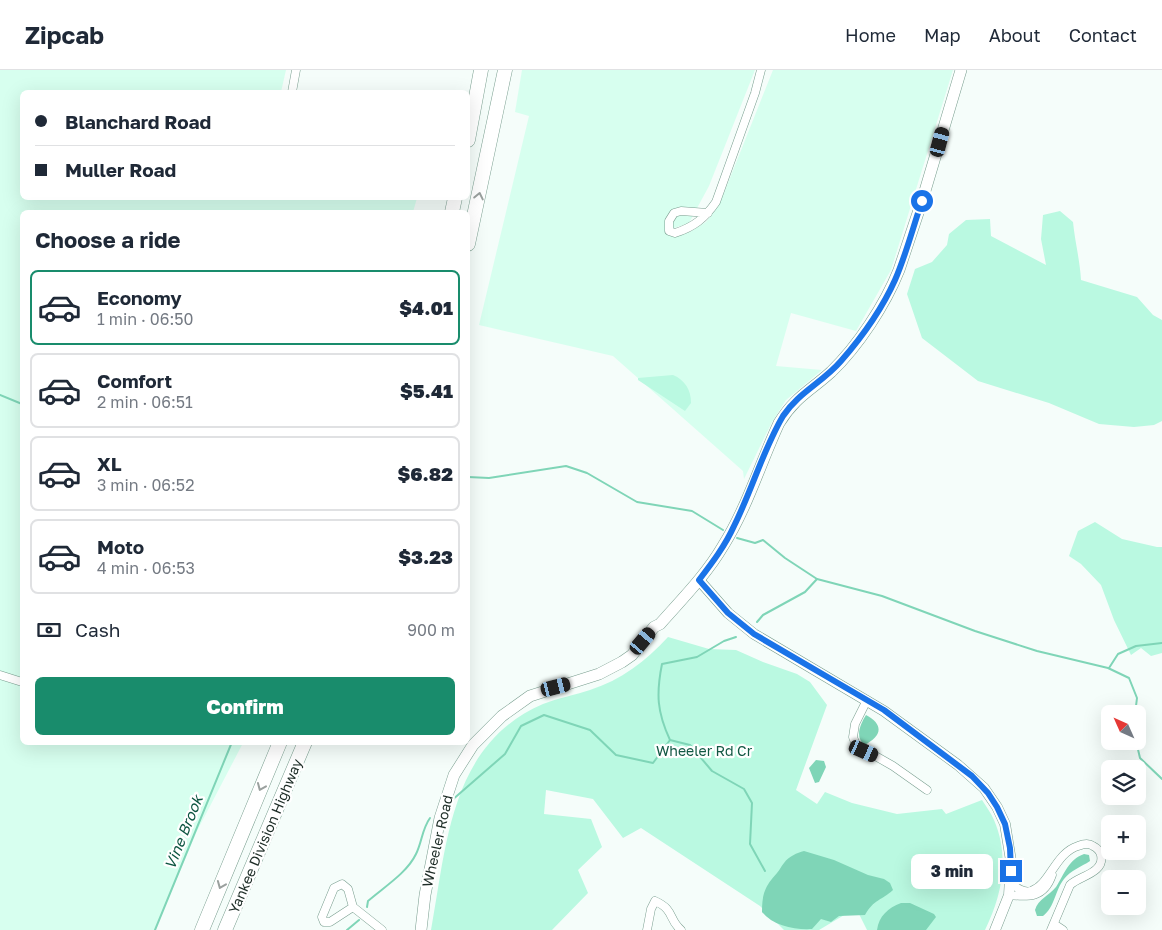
<!DOCTYPE html>
<meta charset="utf-8">
<style>
body{margin:0;font-family:"Golos Text",sans-serif;background:#f2f2f3;color:#1f2937;height:100vh;display:flex;flex-direction:column;font-size:19px;white-space:nowrap}
*{box-sizing:border-box;margin:0}
p{font-size:16px;color:#747a83}
.icon{flex:none;width:28px;height:28px;fill:none;stroke:currentColor;stroke-width:2;stroke-linecap:round;stroke-linejoin:round}
.map{position:relative;flex:1;overflow:hidden}
.drawer{position:absolute;left:20px;top:140px;width:450px;height:535px;display:flex;flex-direction:column;background:#fff;border-radius:8px;box-shadow:0 5px 20px #0002}
.drawer>*{flex:none}
.hud{position:absolute;left:20px;top:20px;width:450px;height:110px;border-radius:8px;box-shadow:0 5px 20px #0002;display:grid;align-content:center;height:110px;padding:0 15px;background:#fff}
.needle{width:32px;rotate:315deg}
.buttons{position:absolute;left:1101px;top:635px;display:grid;gap:10px}
.buttons a{display:grid;place-items:center;width:45px;height:45px;border-radius:8px;background:#fff;box-shadow:0 5px 20px #0002;font-size:25px}
.end{position:absolute;width:22px;height:22px;margin:-11px;border:6px solid #1a73e8;background:#fff;box-shadow:0 0 0 2px #fff}
.from{border-radius:50%}
.bubble{position:absolute;height:35px;border-radius:8px;background:#fff;box-shadow:0 5px 20px #0002;font-size:16px;font-weight:800;line-height:35px;text-align:center}
.car{position:absolute;width:15px;height:30px;margin:-15px -8px;border-radius:6px;box-shadow:0 0 4px 1px #0007;background:linear-gradient(#222 24%,#8ab4d8 0 40%,#222 0 76%,#8ab4d8 0 86%,#222 0)}
.hud b{display:flex;align-items:center;gap:18px;height:48px;font-size:19px}
.hud b+b{border-top:1px solid #e0e1e3}
.hud i{width:12px;height:12px;background:#1f2937}
ul{padding:0;list-style:none}
li{display:flex;align-items:center;gap:15px;height:75px;margin:0 10px 8px;padding:0 5px;border:2px solid #e0e1e3;border-radius:8px}
li div{flex:1}
li b{display:block;font-size:19px}
li em{font-style:normal;font-weight:800}
li.active{border-color:#198c6c}
li>.icon{width:45px;height:45px;stroke-width:1.5}
h2{padding:0 15px;font-size:22px;line-height:60px}
.pay{display:flex;align-items:center;gap:12px;height:55px;padding:0 15px;font-size:19px}
.pay p{margin-inline-start:auto}
.button{display:flex;gap:10px;margin-top:auto;padding:10px 15px}
.button a{flex:1;height:58px;border-radius:8px;background:#198c6c;color:#fff;font-size:20px;font-weight:800;line-height:58px;text-align:center}
header{display:flex;align-items:center;gap:30px;box-sizing:border-box;height:70px;padding:0 25px;background:#fff;border-bottom:1px solid #e0e1e3}
header strong{font-size:24px}
nav{display:flex;gap:28px;margin-inline-start:auto;font-size:18px}
.map>svg:first-child{display:block}
</style>
<header>
<strong>Zipcab</strong>
<nav><a>Home</a><a>Map</a><a>About</a><a>Contact</a></nav>
</header>
<div class="map">
<svg width="1162" height="860" viewBox="0 0 1162 860">
<rect width="100%" height="100%" fill="#f5fdfa"/>
<path fill="#d7ffef" d="M0,0H286L281,22H22V128H417L413,142H22V672L243,673L197,761L155,860H0Z
M522,0H755L709,116L689,153L674,158L672,167L690,162L706,152L714,142L724,123L773,0H953L891,200L856,261L791,243L776,296L822,300L786,330L772,352L744,409L743,401L613,286L479,255L529,46L515,42Z"/>
<path fill="#baf9e1" d="M1060,141L1073,152C1075,172 1080,191 1081,210L1137,227L1153,245L1162,250V351L1154,355L1134,357L1099,354L1049,333L978,311L922,268L907,224L915,199L932,192L947,175L949,164L966,150L990,149L991,166L1046,195L1041,169L1043,145Z
M673,305C685,310 691,320 691,333L685,341L638,310V308Z
M1095,452L1122,469L1157,477H1162V583L1151,586L1141,578L1131,585L1114,550L1101,515L1081,494L1069,486L1078,461Z
M668,567L709,579L736,580L763,592L797,604L810,612L827,635L796,720L817,734L825,722L852,733L897,744L942,739L946,744L982,730C986,736 991,743 994,750C1010,787 1002,825 985,860H867L856,838L819,860H784L760,836L641,758L623,768L593,729L546,720L544,744L591,749L602,777L578,800L588,823L552,860H431C447,774 450,674 543,634C558,628 575,625 590,620C621,610 646,591 668,567Z"/>
<path fill="#7fd5b7" d="M866,645C885,655 881,667 864,675C855,666 860,655 866,645Z
M816,690L824,691L826,697L819,712L815,713L809,698Z
M804,781L834,790L868,805L884,809L890,813L893,820C881,831 874,829 865,845L839,846L831,852L821,849L812,859C795,860 773,856 762,842C762,824 765,816 777,803C780,800 781,796 784,793C789,786 797,783 804,781Z
M1084,784L1089,785L1090,791C1081,797 1071,800 1064,809C1055,820 1055,837 1043,846H1037L1035,840C1038,829 1049,826 1056,817C1065,803 1068,790 1084,784Z
M901,833H910L934,844L936,847L926,860H877C879,846 888,838 901,833Z"/>
<g fill="none" stroke-linecap="round" stroke-linejoin="round">
<path stroke="#7fd5b7" stroke-width="2" d="M0,325L22,334
M468,407L489,408L566,396L587,403L637,432L692,441L723,460
M737,468L755,473L763,470L785,488L817,509L882,526L975,561L1037,581L1108,598L1129,608L1137,628L1135,644
M757,552L763,545L805,522L817,509
M1109,598L1118,584L1136,576L1162,573
M670,670L690,675L712,701L744,719L752,733L750,774L765,801
M670,670C657,642 656,624 662,594L697,587L724,571L736,567
M1136,671L1140,688L1162,709
M451,731L505,684L521,656L544,645L590,660L616,685L653,693L670,670
M367,837L368,831C384,817 407,803 416,784C422,772 422,759 430,748
M155,860L232,672
M347,860L359,850"/>
<defs>
<path id="minor" d="M292,22L296,0
M708,143L681,141L674,143L669,151V161L675,163C694,157 705,148 716,132L755,23L761,0
M0,605L22,612
M867,630L855,654L853,667L856,675L893,696L927,720
M1011,813C1017,818 1023,823 1031,821C1050,815 1055,783 1078,776C1083,774 1089,773 1093,776C1097,778 1100,781 1101,785C1105,803 1079,806 1070,815L1051,860
M342,814L348,819L353,837L330,852H324L322,847L334,818Z
M1009,825C1029,827 1044,828 1052,805
M353,837L382,860
M1054,854L1063,860
M647,860L651,839L655,831C675,840 668,849 681,860"/>
<path id="tertiary" d="M699,510L728,543L754,564L884,641L958,695L984,718L997,737L1005,754L1011,791L1009,825L995,860"/>
<path id="secondary" d="M421,860L425,825L440,748L454,705L473,675L502,646L530,626L599,604L622,592L632,585L654,557L660,554C682,529 706,505 723,476C747,438 760,394 779,353C795,327 810,321 831,302C858,276 885,235 899,200L922,131L961,0"/>
<path id="motorway" d="M468,70L481,0
M452,142L455,128
M468,174L505,0
M202,860L280,672
M225,860L305,672"/>
</defs>
<use href="#minor" stroke="#799e8f" stroke-width="9"/>
<use href="#tertiary" stroke="#799e8f" stroke-width="11"/>
<use href="#secondary" stroke="#799e8f" stroke-width="12"/>
<use href="#motorway" stroke="#799e8f" stroke-width="15"/>
<use href="#minor" stroke="#fff" stroke-width="8"/>
<use href="#tertiary" stroke="#fff" stroke-width="10"/>
<use href="#secondary" stroke="#fff" stroke-width="11"/>
<use href="#motorway" stroke="#fff" stroke-width="14"/>
</g>
<defs><path id="oneway-chevron" d="M-2-3.5L2.5 0L-2 3.5" fill="none" stroke-width="1.6" stroke-linecap="round" stroke-linejoin="round" transform="scale(1.25)"/></defs>
<g stroke="#9aa09e">
<use href="#oneway-chevron" transform="translate(479 126) rotate(-78)"/>
<use href="#oneway-chevron" transform="translate(261 717) rotate(113)"/>
<use href="#oneway-chevron" transform="translate(221 815) rotate(112)"/>
</g>
<g fill="none" stroke-linecap="round" stroke-linejoin="round">
<path stroke="#1a73e8" stroke-width="6" d="M922,131C913,157 906,185 895,210C882,239 862,267 841,291C823,312 798,323 783,346C763,380 752,420 734,456C725,476 712,493 699,510L728,543L754,564L884,640L972,706L988,723L997,737L1005,754L1010,778L1011,801"/>
</g>
<g text-anchor="middle" dominant-baseline="central" stroke-width="4.5" stroke-linejoin="round" paint-order="stroke">
<g font-size="14" fill="#125844" stroke="#fff">
<text x="704" y="680">Wheeler Rd Cr</text>
</g>
<g font-size="14" fill="#1e2d27" stroke="#fff">
<text transform="translate(265 766) rotate(-67)">Yankee Division Highway</text>
<text transform="translate(437 771) rotate(-77)">Wheeler Road</text>
</g>
<g font-size="15" font-style="italic" fill="#0d5541" stroke="#fff">
<text transform="translate(183 762) rotate(-68)">Vine Brook</text>
</g>
</g>
</svg>
<div class="buttons">
<a><svg class="needle" viewBox="-14 -14 28 28"><path d="M0-13l5 13h-10z" fill="#e53935"/><path d="M0 13l5-13h-10z" fill="#747a83"/></svg></a>
<a><svg class="icon" aria-label="layers" viewBox="0 0 24 24"><path d="M12 4l9 5-9 5-9-5zM3 14l9 5 9-5"/></svg></a>
<a>+</a>
<a>−</a>
</div>
<i class="end from" style="left:922px;top:131px"></i>
<i class="end" style="left:1011px;top:801px"></i>
<div class="bubble" style="left:911px;top:784px;width:82px">3 min</div>
<i class="car" style="left:940px;top:72px;rotate:15deg"></i>
<i class="car" style="left:643px;top:571px;rotate:40deg"></i>
<i class="car" style="left:556px;top:617px;rotate:76deg"></i>
<i class="car" style="left:864px;top:681px;rotate:114deg"></i>
<div class="hud">
<b><i class="from"></i>Blanchard Road</b>
<b><i></i>Muller Road</b>
</div>
<section class="drawer">
<h2>Choose a ride</h2>
<ul>
<li class="active"><svg class="icon" aria-label="car" viewBox="0 0 24 24"><path d="M5 17H2v-5l4-1 3-4h7l3 4 3 1v5h-3M9 17h6M6 11h13"/><circle cx="7" cy="17" r="2"/><circle cx="17" cy="17" r="2"/></svg><div><b>Economy</b><p>1 min · 06:50</p></div><em>$4.01</em></li>
<li><svg class="icon" aria-label="car" viewBox="0 0 24 24"><path d="M5 17H2v-5l4-1 3-4h7l3 4 3 1v5h-3M9 17h6M6 11h13"/><circle cx="7" cy="17" r="2"/><circle cx="17" cy="17" r="2"/></svg><div><b>Comfort</b><p>2 min · 06:51</p></div><em>$5.41</em></li>
<li><svg class="icon" aria-label="car" viewBox="0 0 24 24"><path d="M5 17H2v-5l4-1 3-4h7l3 4 3 1v5h-3M9 17h6M6 11h13"/><circle cx="7" cy="17" r="2"/><circle cx="17" cy="17" r="2"/></svg><div><b>XL</b><p>3 min · 06:52</p></div><em>$6.82</em></li>
<li><svg class="icon" aria-label="car" viewBox="0 0 24 24"><path d="M5 17H2v-5l4-1 3-4h7l3 4 3 1v5h-3M9 17h6M6 11h13"/><circle cx="7" cy="17" r="2"/><circle cx="17" cy="17" r="2"/></svg><div><b>Moto</b><p>4 min · 06:53</p></div><em>$3.23</em></li>
</ul>
<div class="pay"><svg class="icon" aria-label="cash" viewBox="0 0 24 24"><path d="M3 7h18v10H3z"/><circle cx="12" cy="12" r="2"/></svg>Cash<p>900 m</p></div>
<div class="button"><a>Confirm</a></div>
</section>
</div>
